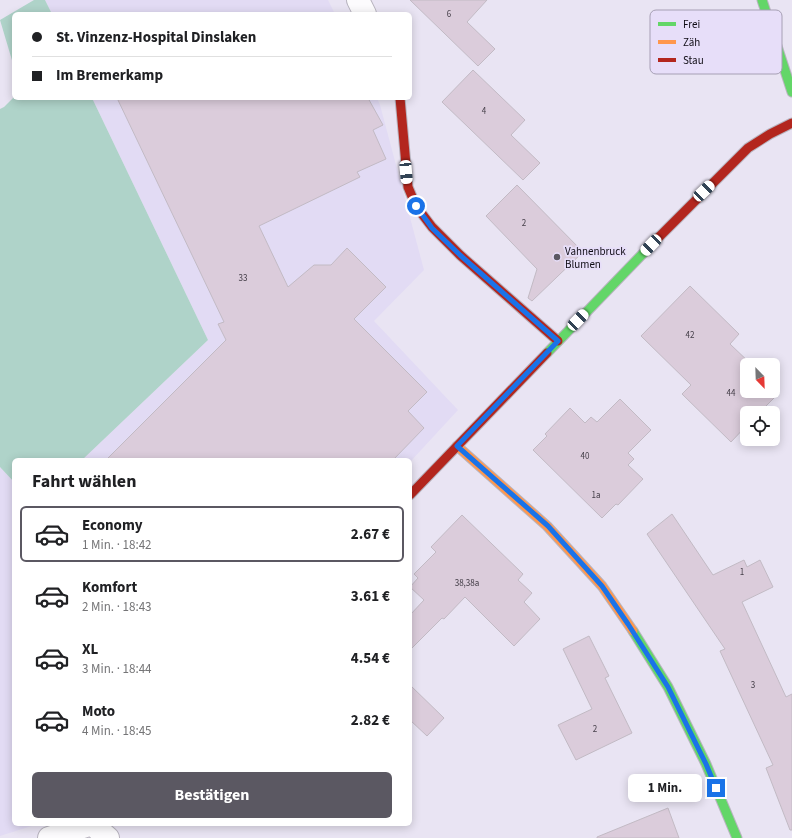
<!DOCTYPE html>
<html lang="de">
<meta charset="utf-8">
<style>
body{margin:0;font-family:"Source Sans 3",sans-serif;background:#f2f2f2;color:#202124;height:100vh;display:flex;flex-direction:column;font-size:15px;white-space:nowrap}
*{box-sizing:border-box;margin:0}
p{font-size:13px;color:#757577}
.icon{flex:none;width:22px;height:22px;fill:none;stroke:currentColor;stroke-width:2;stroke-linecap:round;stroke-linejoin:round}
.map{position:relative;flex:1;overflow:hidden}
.sheet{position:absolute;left:12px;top:458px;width:400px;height:368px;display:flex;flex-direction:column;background:#fff;border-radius:6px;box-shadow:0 2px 10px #0003}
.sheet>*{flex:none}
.hud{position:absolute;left:12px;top:12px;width:400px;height:88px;border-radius:6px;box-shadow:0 2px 10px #0003;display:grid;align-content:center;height:88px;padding:0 20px;background:#fff}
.needle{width:26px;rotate:157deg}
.tools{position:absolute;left:740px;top:358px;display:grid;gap:8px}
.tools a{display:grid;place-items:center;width:40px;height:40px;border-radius:6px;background:#fff;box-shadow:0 2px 10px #0003;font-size:20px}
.end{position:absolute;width:18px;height:18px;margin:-9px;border:5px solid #1a73e8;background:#fff;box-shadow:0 0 0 2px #fff}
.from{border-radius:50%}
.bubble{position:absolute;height:28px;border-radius:6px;background:#fff;box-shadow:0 2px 10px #0003;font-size:13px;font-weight:700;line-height:28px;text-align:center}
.car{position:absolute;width:12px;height:24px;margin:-12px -6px;border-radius:5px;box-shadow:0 0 3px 1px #0007;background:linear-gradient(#fff 24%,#345 0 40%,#fff 0 76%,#345 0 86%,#fff 0)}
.hud b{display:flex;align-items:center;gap:14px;height:38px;font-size:15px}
.hud b+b{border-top:1px solid #e0e0e0}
.hud i{width:10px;height:10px;background:#202124}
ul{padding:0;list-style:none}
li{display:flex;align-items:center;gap:12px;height:56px;margin:0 8px 6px;padding:0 12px;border:2px solid transparent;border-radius:6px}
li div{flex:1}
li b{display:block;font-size:15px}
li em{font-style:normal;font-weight:700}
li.on{border-color:#5b5862}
li>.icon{width:36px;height:36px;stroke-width:1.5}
h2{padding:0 20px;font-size:18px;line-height:48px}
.action{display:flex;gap:8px;margin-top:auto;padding:8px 20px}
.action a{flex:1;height:46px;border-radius:6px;background:#5b5862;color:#fff;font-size:16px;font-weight:700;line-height:46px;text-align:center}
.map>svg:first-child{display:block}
</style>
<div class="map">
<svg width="792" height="838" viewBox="0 0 792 838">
<rect width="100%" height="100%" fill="#e9e4f3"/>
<path fill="#e2dbf4" d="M45,0H328L335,14H52Z
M92,98H377L380,105L424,270L374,321L458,410L410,462V460H82L208,340Z
M0,467L14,482V824H38L0,836Z"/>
<path fill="#afd3c9" d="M34,0H45L52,14H14V67L0,20Z
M14,97V98H92L208,340L82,460H14V482L0,467V109L4,107Z"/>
<path fill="#dbccdb" stroke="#c2bac4" d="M410,0H487L467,22L495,49L478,66Z
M473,70L525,120L511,135L540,163L523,180L442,102Z
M117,98H368L383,125L373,130L386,159L357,172L360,177L259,226L288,287L314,265H331L347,248L386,287L354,319L427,392L408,411L424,428L393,460H106L226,340L218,324L224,322Z
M517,185L583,252L532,301L528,298L537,269L486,216Z
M690,286L739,334L730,344L752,365H747V391H773V385L780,392L759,413H747V425L731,442L682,394L691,385L641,336Z
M620,399L651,430L628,453L634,459L628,465L643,479L618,505L616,504L602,518L533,450L547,436L545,434L570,408L585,423L591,417L597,422Z
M672,514L713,575L744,560L747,567L760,560L773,587L742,602L786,697L792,694V830H790L766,768L773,765L720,651L725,649L647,534Z
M462,515L523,574L518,580L532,593L524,602L540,619L514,646L465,597L444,619L442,618L410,650V615L424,600L410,587L418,578L414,574L436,552L431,547Z
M589,636L609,676L605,678L632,733L576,760L558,725L592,709L563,649Z
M410,685L444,718L427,736L410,720Z
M668,808L679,838H597V837Z"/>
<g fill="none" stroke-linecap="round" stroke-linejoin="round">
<defs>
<path id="street" d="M358,0L365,14
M49,838L92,824L108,838"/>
<path id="fast" d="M762,0L792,92
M547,353L655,241
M633,631L668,687L706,764L737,838"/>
<path id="slow" d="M457,446L547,526L602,586L633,631"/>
<path id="jam" d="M400,98L408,187L416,206L432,227L460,255L558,341
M655,241L748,148L770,134L792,123
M410,495L547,353"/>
</defs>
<use href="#street" stroke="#b8b4bf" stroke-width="24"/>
<use href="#fast" stroke="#b8b4bf" stroke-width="11"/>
<use href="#slow" stroke="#b8b4bf" stroke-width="11"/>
<use href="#jam" stroke="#b8b4bf" stroke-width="11"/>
<use href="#street" stroke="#fcfbfd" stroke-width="22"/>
<use href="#fast" stroke="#63d668" stroke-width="9"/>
<use href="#slow" stroke="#ff974d" stroke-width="9"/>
<use href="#jam" stroke="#b3261e" stroke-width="9"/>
</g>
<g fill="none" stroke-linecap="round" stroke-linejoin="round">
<path stroke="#1a73e8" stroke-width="5" d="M416,206L432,228L460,255L558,341L457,446L548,526L602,586L628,624L668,687L706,764L716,788"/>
</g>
<circle fill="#5b5862" stroke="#e7def9" stroke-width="1.5" cx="557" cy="257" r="4"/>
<g text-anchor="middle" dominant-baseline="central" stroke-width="3.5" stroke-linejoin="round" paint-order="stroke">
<g font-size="9" fill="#443e48">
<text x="449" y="14">6</text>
<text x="484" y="111">4</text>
<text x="524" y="223">2</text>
<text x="243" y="278">33</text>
<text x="690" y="335">42</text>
<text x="731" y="393">44</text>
<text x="585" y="456">40</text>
<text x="596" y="495">1a</text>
<text x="742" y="572">1</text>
<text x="467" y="583">38,38a</text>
<text x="753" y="685">3</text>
<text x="595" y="729">2</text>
</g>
<g font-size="11" fill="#0f0c14" stroke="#e7def9" text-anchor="start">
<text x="565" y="251">Vahnenbruck<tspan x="565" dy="13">Blumen</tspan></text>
</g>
</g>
<rect x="650" y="10" width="132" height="64" rx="6" fill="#e7def9" stroke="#a69fb4" stroke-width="1"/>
<rect x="658" y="22" width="18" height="4" fill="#63d668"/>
<rect x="658" y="40" width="18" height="4" fill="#ff974d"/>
<rect x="658" y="58" width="18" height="4" fill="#b3261e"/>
<g font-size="11" fill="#0f0c14">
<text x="683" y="28">Frei</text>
<text x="683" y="46">Zäh</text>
<text x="683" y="64">Stau</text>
</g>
</svg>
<div class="tools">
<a><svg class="needle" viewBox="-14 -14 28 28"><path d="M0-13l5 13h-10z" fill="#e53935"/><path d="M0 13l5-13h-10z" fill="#757577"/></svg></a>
<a><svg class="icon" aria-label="locate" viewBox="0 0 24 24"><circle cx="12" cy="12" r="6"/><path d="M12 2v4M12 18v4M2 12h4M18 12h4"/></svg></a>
</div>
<i class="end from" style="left:416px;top:206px"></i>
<i class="end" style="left:716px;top:788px"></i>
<div class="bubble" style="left:628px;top:774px;width:74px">1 Min.</div>
<i class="car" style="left:406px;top:172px;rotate:175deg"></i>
<i class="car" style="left:704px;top:191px;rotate:46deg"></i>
<i class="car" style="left:651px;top:245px;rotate:224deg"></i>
<i class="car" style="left:578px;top:320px;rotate:44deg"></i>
<div class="hud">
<b><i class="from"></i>St. Vinzenz-Hospital Dinslaken</b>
<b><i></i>Im Bremerkamp</b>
</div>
<section class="sheet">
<h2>Fahrt wählen</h2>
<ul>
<li class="on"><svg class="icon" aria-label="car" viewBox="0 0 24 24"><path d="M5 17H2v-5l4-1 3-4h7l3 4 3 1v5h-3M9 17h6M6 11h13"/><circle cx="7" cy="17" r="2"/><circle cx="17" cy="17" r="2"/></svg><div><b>Economy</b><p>1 Min. · 18:42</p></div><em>2.67 €</em></li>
<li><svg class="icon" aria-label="car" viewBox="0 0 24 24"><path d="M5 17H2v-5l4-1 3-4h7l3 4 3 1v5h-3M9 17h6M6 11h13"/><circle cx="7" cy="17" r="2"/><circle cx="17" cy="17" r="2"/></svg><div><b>Komfort</b><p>2 Min. · 18:43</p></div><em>3.61 €</em></li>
<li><svg class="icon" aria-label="car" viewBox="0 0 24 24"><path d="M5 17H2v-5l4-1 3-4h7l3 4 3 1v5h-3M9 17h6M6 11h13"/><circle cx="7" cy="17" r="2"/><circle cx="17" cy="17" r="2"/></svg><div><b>XL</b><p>3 Min. · 18:44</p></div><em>4.54 €</em></li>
<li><svg class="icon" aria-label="car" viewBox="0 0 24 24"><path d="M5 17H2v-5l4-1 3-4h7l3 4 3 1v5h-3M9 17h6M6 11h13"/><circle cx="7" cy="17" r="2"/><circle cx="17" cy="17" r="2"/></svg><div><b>Moto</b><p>4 Min. · 18:45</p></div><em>2.82 €</em></li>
</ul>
<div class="action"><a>Bestätigen</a></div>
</section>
</div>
